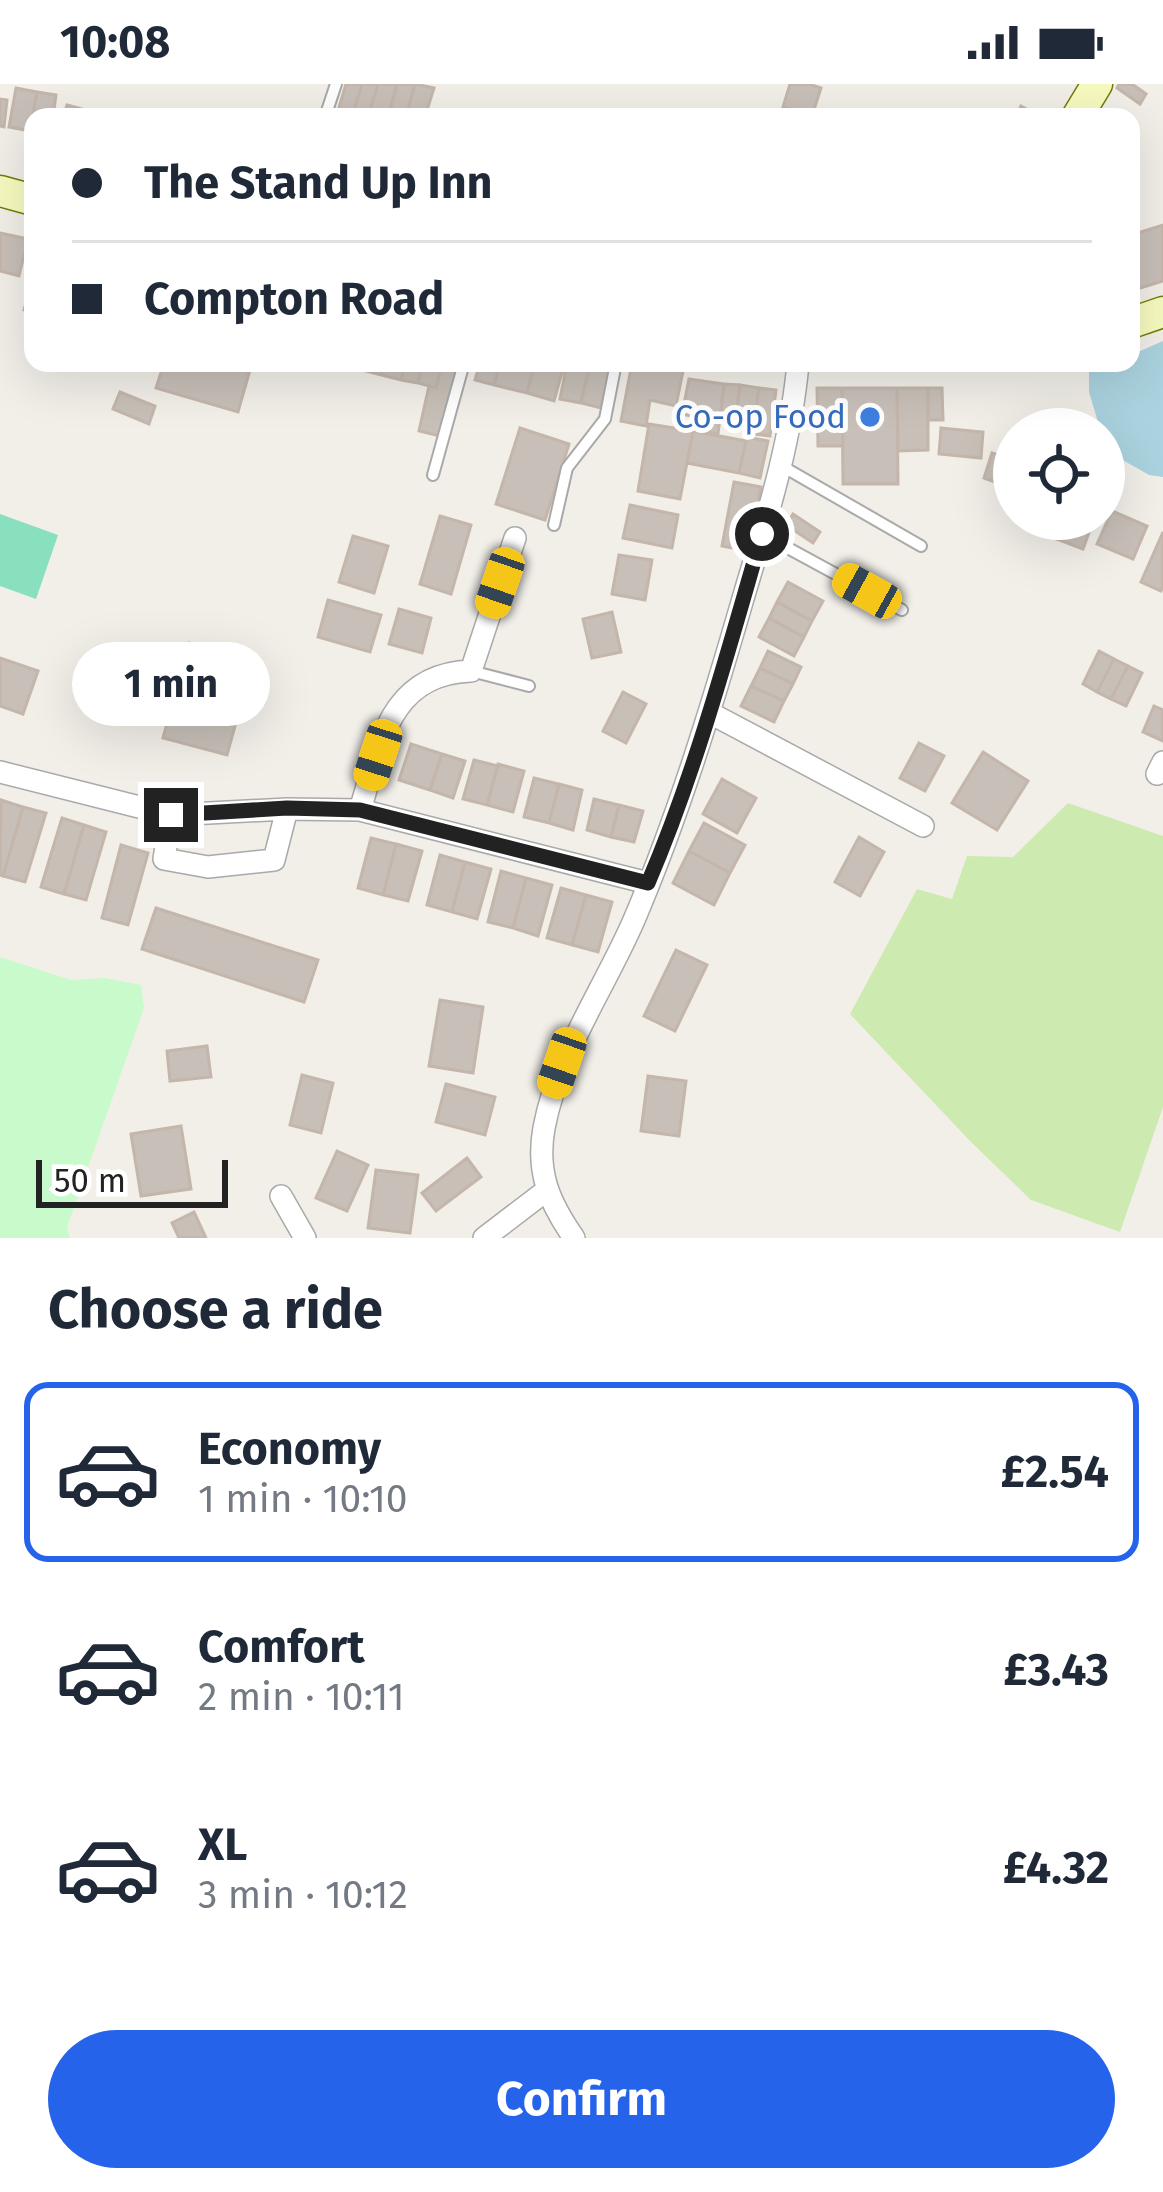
<!DOCTYPE html>
<meta charset="utf-8">
<style>
body{margin:0;font-family:"Fira Sans",sans-serif;background:#f6f6f7;color:#1f2937;height:100vh;display:flex;flex-direction:column;font-size:45px;white-space:nowrap}
*{box-sizing:border-box;margin:0}
p{font-size:39px;color:#747a83}
.icon{flex:none;width:66px;height:66px;fill:none;stroke:currentColor;stroke-width:2;stroke-linecap:round;stroke-linejoin:round}
.map{position:relative;height:1154px;overflow:hidden}
.drawer{display:flex;flex-direction:column;background:#fff;flex:1}
.drawer>*{flex:none}
.top-card{position:absolute;left:24px;top:24px;width:1116px;height:264px;border-radius:24px;box-shadow:0 12px 48px #0002;display:grid;align-content:center;height:264px;padding:0 48px;background:#fff}
.controls{position:absolute;left:993px;top:324px;display:grid;gap:24px}
.controls a{display:grid;place-items:center;width:132px;height:132px;border-radius:50%;background:#fff;box-shadow:0 12px 48px #0002;font-size:60px}
.scale{position:absolute;left:36px;bottom:30px;width:192px;box-sizing:border-box;padding-left:12px;border:6px solid #222;border-top:0;font-size:33px;line-height:42px;white-space:nowrap;color:#222;-webkit-text-stroke:9px #fff;paint-order:stroke}
.end{position:absolute;width:54px;height:54px;margin:-27px;border:15px solid #222;background:#fff;box-shadow:0 0 0 6px #fff}
.from{border-radius:50%}
.bubble{position:absolute;height:84px;border-radius:42px;background:#fff;box-shadow:0 12px 48px #0002;font-size:39px;font-weight:700;line-height:84px;text-align:center}
.car{position:absolute;width:36px;height:72px;margin:-36px -18px;border-radius:15px;box-shadow:0 0 9px 3px #0007;background:linear-gradient(#f5c518 24%,#345 0 40%,#f5c518 0 76%,#345 0 86%,#f5c518 0)}
.top-card b{display:flex;align-items:center;gap:42px;height:114px;font-size:45px}
.top-card b+b{border-top:3px solid #e0e1e3}
.top-card i{width:30px;height:30px;background:#1f2937}
ul{padding:0;list-style:none}
li{display:flex;align-items:center;gap:36px;height:180px;margin:0 24px 18px;padding:0 24px;border:6px solid transparent;border-radius:24px}
li div{flex:1}
li b{display:block;font-size:45px}
li em{font-style:normal;font-weight:700}
li.current{border-color:#2563eb}
li>.icon{width:108px;height:108px;stroke-width:1.5}
h2{padding:0 48px;font-size:54px;line-height:144px}
.button{display:flex;gap:24px;margin-top:auto;padding:24px 48px}
.button a{flex:1;height:138px;border-radius:72px;background:#2563eb;color:#fff;font-size:48px;font-weight:700;line-height:138px;text-align:center}
.status{display:flex;justify-content:space-between;align-items:center;height:84px;padding:0 60px;background:#fff;direction:ltr}
.status svg{height:33px;fill:currentColor}
.map>svg:first-child{display:block}
</style>
<div class="status"><b>10:08</b><svg viewBox="0 0 49 12"><path d="M0 12V9h3v3zM5 12V6h3v6zM10 12V3h3v9zM15 12V0h3v12zM26 1h20v11H26zM47 4h2v5h-2z"/></svg></div>
<div class="map">
<svg width="1163" height="1154" viewBox="0 0 1163 1154">
<rect width="100%" height="100%" fill="#f2efe9"/>
<path fill="#cdebb0" d="M1068,719L1163,752V1023L1120,1148L1031,1116L970,1057L850,930L917,805L952,815L967,772L1013,773Z"/>
<path fill="#c8facc" d="M0,873L71,896L105,894L141,901L144,924L67,1143L70,1154H0Z"/>
<path fill="#88e0be" d="M0,430L58,451L36,515L0,502Z"/>
<path fill="#aad3df" d="M1163,257V393L1149,391L1107,367L1104,345H1100L1089,308V283L1103,279H1131V271Z"/>
<path fill="#c7bfb8" stroke="#c4b6ab" stroke-width="3" d="M346,0H362L352,33L337,30Z
M362,0H378L368,33H352Z
M378,0H397L388,33H368Z
M397,0H415L406,33H388Z
M415,0L434,4L425,33H406Z
M790,0H809L821,4L812,32L783,23Z
M1119,0H1132L1146,10L1140,20L1117,4Z
M16,4L37,8L30,47L9,43Z
M37,8L56,11L53,33H33V47H30Z
M0,15L7,16L4,43L0,42Z
M67,21L97,29L96,33H63Z
M1021,22L1041,33H1015Z
M1163,141V197L1131,207V151Z
M0,149L28,155L19,192L0,187Z
M33,196V228L24,226Z
M164,279H252L238,328L156,304Z
M359,279H384L381,291L358,285Z
M384,279H405L401,296L381,291Z
M405,279H423L418,299L401,296Z
M423,279H442L436,304L418,299Z
M442,279H461L444,353L419,347L429,302L436,304Z
M480,279H500L494,301L475,296Z
M500,279H535L527,309L494,301Z
M535,279L564,281L554,317L527,309Z
M567,279H590L581,319L560,315Z
M590,279L611,281L601,324L581,319Z
M632,279L683,287L676,322L650,316L646,342L621,337Z
M689,295L724,300L718,350L691,345V332L682,330Z
M724,300L740,301L735,341L720,338Z
M740,301L759,304L753,343L735,341Z
M759,304L776,306L770,352L752,350Z
M817,304H842L843,362H818Z
M842,304H897L898,400H843Z
M897,304H928V366L898,367Z
M928,304H942L943,336H928Z
M120,308L155,322L149,340L113,325Z
M649,340L693,347L680,415L638,407Z
M520,344L569,360L545,436L496,420Z
M941,344L983,348L981,374L939,370Z
M693,347L746,357L739,389L687,379Z
M747,353L768,357L760,394L739,389Z
M992,369L1014,377L1006,402L984,394Z
M734,398L761,403L749,467L722,462Z
M630,421L678,431L672,464L623,454Z
M1112,427L1147,442L1133,475L1097,460Z
M793,430L820,448L813,459L786,441Z
M440,432L471,441L451,510L420,500Z
M1064,435H1094L1083,465L1057,455Z
M1163,448V502L1161,507L1141,498Z
M353,452L388,462L374,509L339,498Z
M619,471L652,476L645,516L612,510Z
M788,498L823,517L812,537L777,518Z
M328,516L381,531L370,568L318,553Z
M777,518L812,537L804,553L769,534Z
M399,525L431,534L422,569L389,560Z
M612,528L621,568L592,574L583,535Z
M769,534L804,553L794,572L759,553Z
M189,559L253,577L227,671L163,654Z
M768,567L801,583L793,600L760,584Z
M1099,567L1114,575L1097,608L1083,600Z
M0,574L38,587L23,630L0,622Z
M1114,575L1128,582L1111,615L1097,608Z
M1128,582L1142,589L1126,622L1111,615Z
M760,584L793,600L784,617L751,602Z
M751,602L784,617L774,638L741,622Z
M623,608L646,620L626,659L603,647Z
M1154,622L1163,626V657L1143,648Z
M919,659L944,672L925,707L900,694Z
M411,660L442,670L430,706L399,696Z
M983,668L1028,697L997,746L952,719Z
M442,670L465,677L453,714L430,706Z
M474,676L498,682L487,721L463,715Z
M498,680L524,687L513,728L487,721Z
M534,694L559,700L549,739L524,733Z
M722,695L756,714L737,749L703,730Z
M559,700L582,706L573,746L549,739Z
M594,715L619,721L611,753L587,746Z
M1,716L23,723L3,792L0,791Z
M619,721L643,727L634,758L611,753Z
M23,723L46,729L25,798L3,792Z
M62,734L84,741L64,810L41,803Z
M704,739L745,761L730,789L689,767Z
M84,741L106,748L86,816L64,810Z
M859,753L884,768L860,812L835,798Z
M371,754L396,760L383,811L358,804Z
M396,760L422,767L408,817L383,811Z
M121,761L148,769L128,841L102,834Z
M689,767L730,789L714,821L673,799Z
M440,771L465,778L452,828L427,821Z
M465,778L491,785L477,835L452,828Z
M501,787L526,794L513,844L488,838Z
M526,794L552,801L538,852L513,844Z
M561,804L586,811L572,861L547,854Z
M586,811L612,818L598,868L572,861Z
M156,824L318,876L304,918L142,865Z
M676,866L707,881L675,947L644,932Z
M440,916L483,923L473,989L429,982Z
M207,962L211,993L170,997L167,967Z
M302,991L333,999L321,1049L290,1041Z
M648,992L686,997L679,1052L641,1047Z
M446,1000L495,1013L485,1051L436,1038Z
M181,1042L191,1105L141,1112L131,1050Z
M337,1067L368,1081L347,1127L316,1114Z
M467,1074L481,1093L436,1127L422,1109Z
M376,1086L418,1091L410,1149L368,1144Z
M194,1128L206,1154H179L172,1139Z"/>
<g fill="none" stroke-linecap="round" stroke-linejoin="round">
<defs>
<path id="service" d="M325,33L336,0
M780,381L921,462
M433,391L464,279
M554,441L567,384L605,335L616,279
M762,450L902,526
M471,587L529,602"/>
<path id="minor" d="M710,629L923,742
M0,688L171,731L287,725L360,726L648,799
M1157,690L1163,678
M360,726C380,662 388,590 471,587L515,454
M171,731L164,775L208,783L274,776L287,725
M281,1112L305,1154
M484,1154L547,1106
M574,1154C549,1118 536,1088 544,1044C558,969 604,905 634,836C678,733 711,625 742,518C765,440 791,360 798,279"/>
<path id="secondary" d="M1077,33L1097,0
M0,107L33,116
M1131,239L1163,228"/>
</defs>
<use href="#service" stroke="#a9a9a9" stroke-width="14"/>
<use href="#minor" stroke="#a9a9a9" stroke-width="24"/>
<use href="#secondary" stroke="#707d05" stroke-width="33"/>
<use href="#service" stroke="#fff" stroke-width="10"/>
<use href="#minor" stroke="#fff" stroke-width="21"/>
<use href="#secondary" stroke="#f7fabf" stroke-width="30"/>
</g>
<g fill="none" stroke-linecap="round" stroke-linejoin="round">
<path stroke="#222" stroke-width="15" d="M171,731L287,724L360,726L648,799C696,687 728,567 762,450"/>
</g>
<circle fill="#3f7fe0" stroke="#fff" stroke-width="4.5" cx="870" cy="333" r="12"/>
<g text-anchor="middle" dominant-baseline="central" stroke-width="10" stroke-linejoin="round" paint-order="stroke">
<g font-size="33" fill="#366cbe" stroke="#fff" text-anchor="end">
<text x="846" y="333">Co-op Food</text>
</g>
</g>
</svg>
<div class="controls">
<a><svg class="icon" aria-label="locate" viewBox="0 0 24 24"><circle cx="12" cy="12" r="6"/><path d="M12 2v4M12 18v4M2 12h4M18 12h4"/></svg></a>
</div>
<div class="scale">50 m</div>
<i class="end from" style="left:762px;top:450px"></i>
<i class="end" style="left:171px;top:731px"></i>
<div class="bubble" style="left:72px;top:558px;width:198px">1 min</div>
<i class="car" style="left:500px;top:499px;rotate:199deg"></i>
<i class="car" style="left:867px;top:507px;rotate:299deg"></i>
<i class="car" style="left:378px;top:671px;rotate:198deg"></i>
<i class="car" style="left:562px;top:979px;rotate:199deg"></i>
<div class="top-card">
<b><i class="from"></i>The Stand Up Inn</b>
<b><i></i>Compton Road</b>
</div>
</div>
<section class="drawer">
<h2>Choose a ride</h2>
<ul>
<li class="current"><svg class="icon" aria-label="car" viewBox="0 0 24 24"><path d="M5 17H2v-5l4-1 3-4h7l3 4 3 1v5h-3M9 17h6M6 11h13"/><circle cx="7" cy="17" r="2"/><circle cx="17" cy="17" r="2"/></svg><div><b>Economy</b><p>1 min · 10:10</p></div><em>£2.54</em></li>
<li><svg class="icon" aria-label="car" viewBox="0 0 24 24"><path d="M5 17H2v-5l4-1 3-4h7l3 4 3 1v5h-3M9 17h6M6 11h13"/><circle cx="7" cy="17" r="2"/><circle cx="17" cy="17" r="2"/></svg><div><b>Comfort</b><p>2 min · 10:11</p></div><em>£3.43</em></li>
<li><svg class="icon" aria-label="car" viewBox="0 0 24 24"><path d="M5 17H2v-5l4-1 3-4h7l3 4 3 1v5h-3M9 17h6M6 11h13"/><circle cx="7" cy="17" r="2"/><circle cx="17" cy="17" r="2"/></svg><div><b>XL</b><p>3 min · 10:12</p></div><em>£4.32</em></li>
</ul>
<div class="button"><a>Confirm</a></div>
</section>
